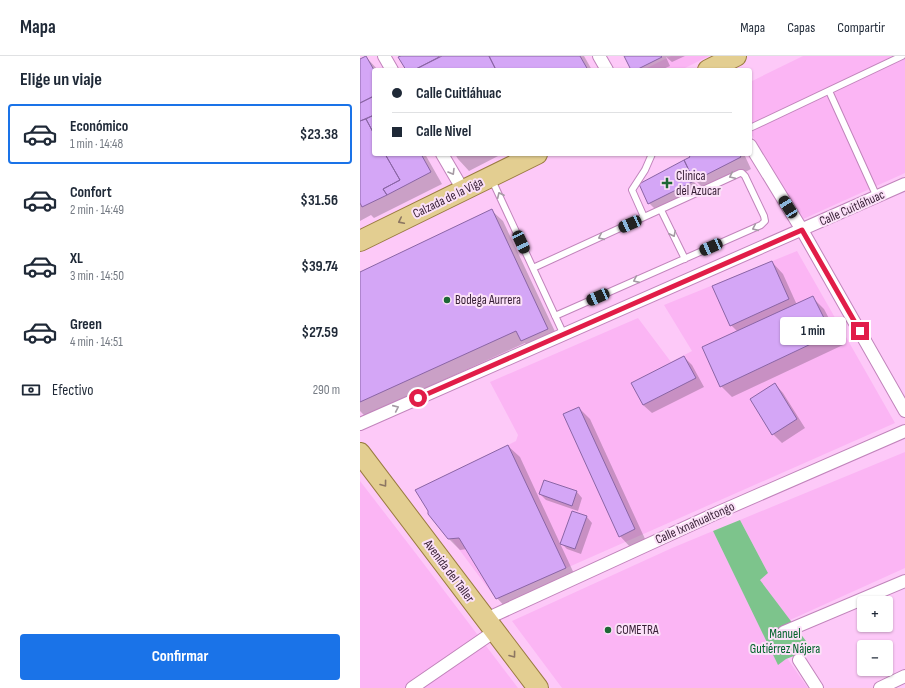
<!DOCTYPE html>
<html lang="es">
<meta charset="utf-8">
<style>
body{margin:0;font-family:"Sofia Sans Condensed",sans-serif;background:#f2f2f3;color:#1f2937;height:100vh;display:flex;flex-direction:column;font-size:15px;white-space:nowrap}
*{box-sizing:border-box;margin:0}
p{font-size:13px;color:#747a83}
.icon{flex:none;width:22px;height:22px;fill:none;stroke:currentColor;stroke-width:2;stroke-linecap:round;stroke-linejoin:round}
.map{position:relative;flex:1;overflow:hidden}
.sheet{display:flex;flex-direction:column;background:#fff;width:360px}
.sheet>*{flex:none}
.top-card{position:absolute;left:12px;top:12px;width:380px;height:88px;border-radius:4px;box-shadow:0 1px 3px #0004;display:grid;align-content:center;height:88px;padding:0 20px;background:#fff}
.controls{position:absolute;left:497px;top:540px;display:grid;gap:8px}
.controls a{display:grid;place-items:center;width:36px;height:36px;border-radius:4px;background:#fff;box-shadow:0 1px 3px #0004;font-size:20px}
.end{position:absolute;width:18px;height:18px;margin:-9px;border:5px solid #e11d48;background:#fff;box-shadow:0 0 0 2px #fff}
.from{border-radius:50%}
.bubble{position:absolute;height:28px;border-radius:4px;background:#fff;box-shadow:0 1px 3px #0004;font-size:13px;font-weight:700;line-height:28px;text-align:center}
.car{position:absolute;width:12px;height:24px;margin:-12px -6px;border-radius:5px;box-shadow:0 0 3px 1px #0007;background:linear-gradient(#222 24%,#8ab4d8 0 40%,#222 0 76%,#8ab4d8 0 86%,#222 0)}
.top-card b{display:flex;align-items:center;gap:14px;height:38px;font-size:15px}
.top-card b+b{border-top:1px solid #e0e1e3}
.top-card i{width:10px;height:10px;background:#1f2937}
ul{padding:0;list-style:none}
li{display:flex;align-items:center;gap:12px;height:60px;margin:0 8px 6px;padding:0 12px;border:2px solid transparent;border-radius:4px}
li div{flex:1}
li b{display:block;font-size:15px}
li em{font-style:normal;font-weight:700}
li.active{border-color:#1a73e8}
li>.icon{width:36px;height:36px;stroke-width:1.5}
h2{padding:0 20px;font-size:18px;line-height:48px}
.pay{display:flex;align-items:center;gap:10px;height:44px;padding:0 20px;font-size:15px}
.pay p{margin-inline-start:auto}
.cta{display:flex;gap:8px;margin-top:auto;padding:8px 20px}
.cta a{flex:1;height:46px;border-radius:4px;background:#1a73e8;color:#fff;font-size:16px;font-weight:700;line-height:46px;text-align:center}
header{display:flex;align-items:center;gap:24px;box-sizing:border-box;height:56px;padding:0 20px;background:#fff;border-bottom:1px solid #e0e1e3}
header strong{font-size:19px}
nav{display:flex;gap:22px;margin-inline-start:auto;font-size:14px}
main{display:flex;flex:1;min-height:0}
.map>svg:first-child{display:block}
</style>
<header>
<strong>Mapa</strong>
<nav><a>Mapa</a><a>Capas</a><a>Compartir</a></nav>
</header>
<main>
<section class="sheet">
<h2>Elige un viaje</h2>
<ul>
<li class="active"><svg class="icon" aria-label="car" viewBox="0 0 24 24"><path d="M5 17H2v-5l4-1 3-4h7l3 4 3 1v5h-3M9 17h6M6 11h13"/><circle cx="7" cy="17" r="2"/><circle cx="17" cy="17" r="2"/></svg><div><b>Económico</b><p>1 min · 14:48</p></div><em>$23.38</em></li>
<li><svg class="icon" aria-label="car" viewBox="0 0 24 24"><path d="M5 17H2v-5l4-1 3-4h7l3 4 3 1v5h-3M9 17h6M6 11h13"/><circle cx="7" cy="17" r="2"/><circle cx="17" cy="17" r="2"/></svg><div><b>Confort</b><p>2 min · 14:49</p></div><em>$31.56</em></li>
<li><svg class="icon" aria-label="car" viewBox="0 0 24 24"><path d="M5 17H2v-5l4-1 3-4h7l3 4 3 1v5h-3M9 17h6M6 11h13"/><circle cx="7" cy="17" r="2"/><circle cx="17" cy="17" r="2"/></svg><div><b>XL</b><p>3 min · 14:50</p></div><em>$39.74</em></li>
<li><svg class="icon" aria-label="car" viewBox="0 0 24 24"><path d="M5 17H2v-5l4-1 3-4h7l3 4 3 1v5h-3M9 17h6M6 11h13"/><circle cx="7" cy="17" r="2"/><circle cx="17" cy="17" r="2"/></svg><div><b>Green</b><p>4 min · 14:51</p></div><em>$27.59</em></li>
</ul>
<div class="pay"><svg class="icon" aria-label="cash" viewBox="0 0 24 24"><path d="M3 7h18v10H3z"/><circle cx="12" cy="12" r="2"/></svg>Efectivo<p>290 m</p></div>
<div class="cta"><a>Confirmar</a></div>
</section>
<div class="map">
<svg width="545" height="632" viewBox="0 0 545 632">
<rect width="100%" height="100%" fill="#fdc9f8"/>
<path fill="#fbb5f4" d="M311,0H349L321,14H283Z
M443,0H545V117L441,164L390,76V26Z
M437,195L535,367L136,543L55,434L156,385L158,379L130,326L278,262L311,306L332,295L304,249Z
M545,396V512L430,564L399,523L408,517L380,464Z
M0,425L57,499L158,632H0Z
M353,475L418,608L427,602L448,632H202L152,565L312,492Z"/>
<path fill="#7dc48c" d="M380,464L408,517L400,524L452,593L426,603L418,609L353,475Z"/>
<path fill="#0003" d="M39,0H224L232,14H47Z
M265,0H325L312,6L306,1L310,10L301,14H273Z
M6,1L18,14H14V98H65L82,128L14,162L11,159L0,165V4Z
M95,98H142L109,115L98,103Z
M329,98H384L391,113L347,136L332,121L330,122L342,134L298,156L289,147L331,101Z
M131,154L143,165L199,284L173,296L165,287L5,360L0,355V217Z
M412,206L423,218L437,249L453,242L464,253L483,289L372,341L361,330L378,276L371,269Z
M324,301L332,309L344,331L292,357L283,349L272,327Z
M415,328L423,337L445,372L422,387L413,378Z
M219,352L230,363L286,485L271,492L260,480Z
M148,390L160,401L217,524L148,554L137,542L107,493L100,494L88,482Z
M217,436L222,442L218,455L186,444L180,438Z
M213,456L227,461L232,467L221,498L207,493L202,488Z"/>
<path fill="#d4a6f6" stroke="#8a65a5" d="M6,0L14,14V40L0,47V3Z
M41,0H79V1L54,14H46L38,1Z
M82,0H129L136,14H54Z
M129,0H220L228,14H136Z
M264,0H301L302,1L276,14H271Z
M14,40V59L0,65V47Z
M14,59V78L6,63Z
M6,63L14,78V98H25L40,124L23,133L27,139L2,151L0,147V65Z
M25,98H61L71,116L27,139L23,133L40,124Z
M328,98H379L381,101L334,125L324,104L330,101Z
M324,104L334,125L288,148L279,128Z
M132,153L188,273L161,285L156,275L0,346V216Z
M412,205L429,243L370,270L352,230Z
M453,240L472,278L360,331L342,291Z
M324,300L336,322L283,349L271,327Z
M415,327L437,363L412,379L390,343Z
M219,351L275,473L259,481L203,358Z
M148,389L206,512L136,543L99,482L88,483L68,458V455L55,434Z
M184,424L217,435L212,450L179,438Z
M212,455L227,460L215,493L200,488Z"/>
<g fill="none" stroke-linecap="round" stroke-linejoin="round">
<defs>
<path id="lane" d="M469,35L517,141
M390,72L542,0
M132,124L204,279
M301,154L325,203
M284,161L272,134L285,114L292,98
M173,212L380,117H382L385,120L404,160L405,165L401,169L195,260"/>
<path id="street" d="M24,0L32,14
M239,0L247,14
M390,89L442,174L545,355
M82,98L103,134
M0,368L545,128
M126,563L359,456L545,375
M424,576L545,525
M439,604L457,632
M52,632L135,575
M520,632L545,620"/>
<path id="primary" d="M348,14L376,0
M0,185L177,98
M0,397L178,632"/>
</defs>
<use href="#lane" stroke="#c184bb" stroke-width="8"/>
<use href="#street" stroke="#c184bb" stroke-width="14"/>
<use href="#primary" stroke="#9a7b41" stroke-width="22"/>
<use href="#lane" stroke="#fff" stroke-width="6"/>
<use href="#street" stroke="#fff" stroke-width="12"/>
<use href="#primary" stroke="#e3ce91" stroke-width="20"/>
</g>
<defs><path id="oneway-chevron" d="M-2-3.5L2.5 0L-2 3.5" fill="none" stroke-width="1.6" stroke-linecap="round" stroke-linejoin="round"/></defs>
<g stroke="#a59aa4">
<use href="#oneway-chevron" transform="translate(92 116) rotate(59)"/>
<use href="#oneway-chevron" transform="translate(372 120) rotate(155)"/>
<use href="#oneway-chevron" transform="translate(140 139) rotate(-115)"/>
<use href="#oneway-chevron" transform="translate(395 172) rotate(156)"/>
<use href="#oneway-chevron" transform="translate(313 178) rotate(64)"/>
<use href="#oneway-chevron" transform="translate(241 181) rotate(156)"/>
<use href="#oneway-chevron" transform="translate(276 224) rotate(156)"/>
<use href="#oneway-chevron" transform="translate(36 352) rotate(-24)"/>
</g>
<g stroke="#8c7662">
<use href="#oneway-chevron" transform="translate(41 165) rotate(154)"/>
<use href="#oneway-chevron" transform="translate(24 428) rotate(53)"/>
<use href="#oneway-chevron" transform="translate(153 599) rotate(53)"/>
</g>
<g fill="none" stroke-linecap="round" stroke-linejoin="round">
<path stroke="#e11d48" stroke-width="5" d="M58,342L442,174L500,275"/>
</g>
<g fill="#1d6734" stroke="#fbe1f8" stroke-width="1.5">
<path d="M305 121h4v4h4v4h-4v4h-4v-4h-4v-4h4z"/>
<circle cx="87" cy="244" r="4"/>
<circle cx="248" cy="574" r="4"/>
</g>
<g text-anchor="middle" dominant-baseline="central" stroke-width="4" stroke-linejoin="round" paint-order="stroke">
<g font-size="13" fill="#361e34" stroke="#fbe1f8" text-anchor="start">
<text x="316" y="120">Clinica<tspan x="316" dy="15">del Azucar</tspan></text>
<text x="95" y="244">Bodega Aurrera</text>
<text x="256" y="574">COMETRA</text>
</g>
<g font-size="13" fill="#361e34" stroke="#fbe1f8">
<text transform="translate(88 142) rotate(-26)">Calzada de la Viga</text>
<text transform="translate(492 152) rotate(-24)">Calle Cuitláhuac</text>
<text transform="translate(335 467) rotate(-24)">Calle Ixnahualtongo</text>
<text transform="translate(89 515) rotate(53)">Avenida del Taller</text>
</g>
<g font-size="13" fill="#00632a" stroke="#fbe1f8">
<text x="425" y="578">Manuel<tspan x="425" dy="15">Gutiérrez Nájera</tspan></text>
</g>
</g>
</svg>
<div class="controls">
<a>+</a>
<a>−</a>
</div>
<i class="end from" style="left:58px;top:342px"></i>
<i class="end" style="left:500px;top:275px"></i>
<div class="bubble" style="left:420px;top:261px;width:66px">1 min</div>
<i class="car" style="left:428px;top:151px;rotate:328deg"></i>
<i class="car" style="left:270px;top:168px;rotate:246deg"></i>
<i class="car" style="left:161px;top:186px;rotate:155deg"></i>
<i class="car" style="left:351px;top:191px;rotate:246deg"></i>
<i class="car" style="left:238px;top:241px;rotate:246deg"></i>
<div class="top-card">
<b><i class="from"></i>Calle Cuitláhuac</b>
<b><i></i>Calle Nivel</b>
</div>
</div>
</main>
